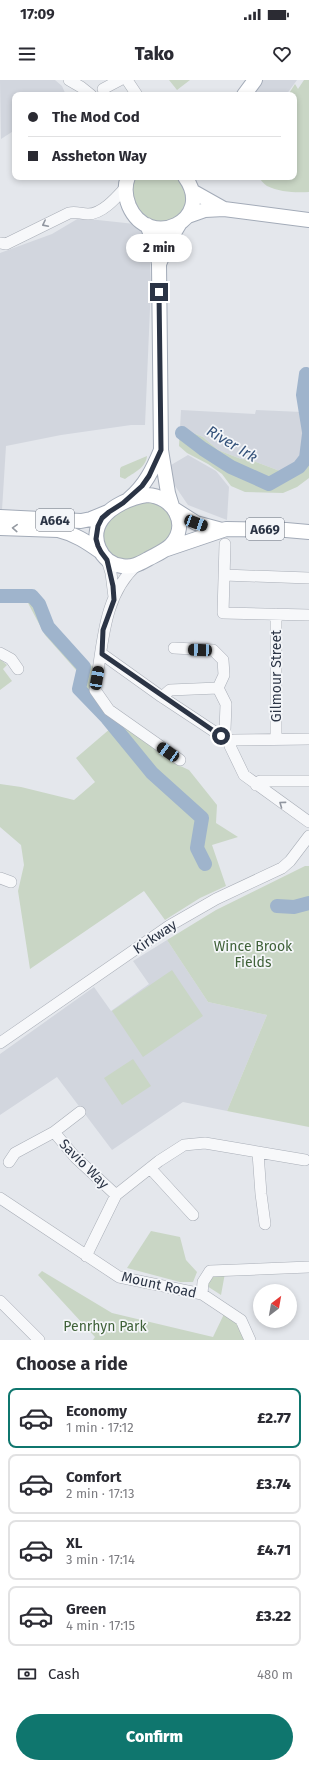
<!DOCTYPE html>
<meta charset="utf-8">
<style>
body{margin:0;font-family:"Fira Sans",sans-serif;background:#f2f2f3;color:#2b2b33;height:100vh;display:flex;flex-direction:column;font-size:15px;white-space:nowrap}
*{box-sizing:border-box;margin:0}
p{font-size:13px;color:#7c7c81}
.icon{flex:none;width:22px;height:22px;fill:none;stroke:currentColor;stroke-width:2;stroke-linecap:round;stroke-linejoin:round}
.map{position:relative;height:1260px;overflow:hidden}
.drawer{display:flex;flex-direction:column;background:#fff;flex:1}
.drawer>*{flex:none}
.guide{position:absolute;left:12px;top:12px;width:285px;height:88px;border-radius:8px;box-shadow:0 2px 6px #0003;display:grid;align-content:center;height:88px;padding:0 16px;background:#fff}
.needle{width:26px;rotate:31deg}
.buttons{position:absolute;left:253px;top:1204px;display:grid;gap:8px}
.buttons a{display:grid;place-items:center;width:44px;height:44px;border-radius:50%;background:#fff;box-shadow:0 2px 6px #0003;font-size:20px}
.end{position:absolute;width:18px;height:18px;margin:-9px;border:5px solid #2b3445;background:#fff;box-shadow:0 0 0 2px #fff}
.from{border-radius:50%}
.bubble{position:absolute;height:28px;border-radius:14px;background:#fff;box-shadow:0 2px 6px #0003;font-size:13px;font-weight:800;line-height:28px;text-align:center}
.car{position:absolute;width:12px;height:24px;margin:-12px -6px;border-radius:5px;box-shadow:0 0 3px 1px #0007;background:linear-gradient(#222 24%,#8ab4d8 0 40%,#222 0 76%,#8ab4d8 0 86%,#222 0)}
.guide b{display:flex;align-items:center;gap:14px;height:38px;font-size:15px}
.guide b+b{border-top:1px solid #e1e1e2}
.guide i{width:10px;height:10px;background:#2b2b33}
ul{padding:0;list-style:none}
li{display:flex;align-items:center;gap:12px;height:60px;margin:0 8px 6px;padding:0 8px;border:2px solid #e1e1e2;border-radius:8px}
li div{flex:1}
li b{display:block;font-size:15px}
li em{font-style:normal;font-weight:800}
li.active{border-color:#0f766e}
li>.icon{width:36px;height:36px;stroke-width:1.5}
h2{padding:0 16px;font-size:18px;line-height:48px}
.pay{display:flex;align-items:center;gap:10px;height:44px;padding:0 16px;font-size:15px}
.pay p{margin-inline-start:auto}
.primary-button{display:flex;gap:8px;margin-top:auto;padding:8px 16px}
.primary-button a{flex:1;height:46px;border-radius:24px;background:#0f766e;color:#fff;font-size:16px;font-weight:800;line-height:46px;text-align:center}
.status{display:flex;justify-content:space-between;align-items:center;height:28px;padding:0 20px;background:#fff;direction:ltr}
.status svg{height:11px;fill:currentColor}
header{display:flex;justify-content:space-between;align-items:center;height:52px;padding:0 16px;background:#fff;font-size:18px;font-weight:800}
.map>svg:first-child{display:block}
</style>
<div class="status"><b>17:09</b><svg viewBox="0 0 49 12"><path d="M0 12V9h3v3zM5 12V6h3v6zM10 12V3h3v9zM15 12V0h3v12zM26 1h20v11H26zM47 4h2v5h-2z"/></svg></div>
<header><svg class="icon" aria-label="menu" viewBox="0 0 24 24"><path d="M4 6h16M4 12h16M4 18h16"/></svg>Tako<svg class="icon" aria-label="heart" viewBox="0 0 24 24"><path d="M12 20l-8-8c-3-5 5-10 8-4 3-6 11-1 8 4z"/></svg></header>
<div class="map">
<svg width="309" height="1260" viewBox="0 0 309 1260">
<rect width="100%" height="100%" fill="#e4e7ec"/>
<path fill="#d2d6de" d="M0,0H55L62,6L66,15H15V50L1,59Z
M263,0H297L286,15H252Z
M79,138L135,144L149,162L151,205L145,345H131L61,355L6,366L2,430H0V173L52,154Z
M181,330L255,334L256,330L302,332L303,372L294,387L280,391L251,380L241,379L218,370L203,357L180,348Z
M188,375L216,391L229,407L227,440L188,425L171,400V385Z
M167,860L208,922L267,935L227,1031L183,1022L112,1070L57,997L0,1035V974L94,907L111,931L149,904L133,881Z"/>
<path fill="#c9d6c5" d="M169,0H190L177,10Z
M304,0H309V112C296,113 279,112 267,106C264,104 261,100 258,97H294V15H288L295,4L298,9Z
M135,97H178L187,113L186,128L176,139L156,143C138,133 125,119 135,97Z
M309,329V398L297,407L283,413L245,412L231,406L222,394L208,384L187,373L179,366L180,348L203,357L218,370L241,379L251,380L280,391L294,387L303,372L302,331Z
M147,376C146,388 133,393 125,399L120,397V389L121,387Z
M147,420L168,429L173,448L168,461L135,480H119L105,470L102,452L112,436L126,428Z
M0,513L19,514L39,519L44,525L54,549L94,588V612L88,622L78,607L80,597L76,590L45,555L28,523L0,521Z
M0,579L7,585L3,589L12,601L0,610Z
M118,642L174,683L189,690L217,725L216,743L238,757L212,765L226,806L200,818L165,840L144,811L30,889L18,811L24,785L21,765L0,747V704L21,707L74,720L95,702L76,678Z
M305,786H309V1047L227,1031L267,935L208,922L167,860L216,830Z
M172,890L203,936L143,977L112,931Z
M133,979L151,1006L122,1025L104,998Z
M151,1151L180,1157L186,1180L197,1192L193,1202H180L127,1188Z
M42,1191L112,1233L213,1257L225,1232L239,1241L246,1260H93L95,1257L38,1195Z
M225,1193L221,1215L207,1206L212,1194Z"/>
<g fill="none" stroke-linecap="round" stroke-linejoin="round">
<path stroke="#9fb4cc" stroke-width="14" d="M306,294L303,315L309,352
M182,353L203,369L231,387L269,404L299,387L306,378L309,354
M0,516H32L39,524L48,547L84,587L79,609L107,638L152,693L202,738L197,768L205,784
M277,826L294,827L309,823"/>
<defs>
<path id="minor" d="M69,0L81,7L91,15
M127,0L137,15
M103,9L120,0
M0,163L6,164L69,133C76,131 81,134 88,134C102,134 116,118 125,108
M225,464L223,533L309,535
M107,480L111,493L114,517
M137,485C102,516 103,567 95,610L109,630L180,680
M224,495L309,498
M174,568L213,570L223,580L224,595L218,608
M0,573L11,579L18,589
M102,574L162,617L221,656L225,650L226,624L218,608
M162,617L170,610L218,608
M276,659V534
M309,659L234,660L231,662L230,666L244,695L309,742
M256,705L260,701H309
M0,798L11,802
M0,963L169,846L216,819L282,788L290,781L309,756
M54,1052L75,1077L116,1115
M258,1073L261,1114L265,1144
M9,1082L15,1073L54,1052L80,1032
M150,1088L193,1135
M0,1118L119,1197L202,1214L241,1240L250,1260
M86,1176L116,1115L159,1081L184,1065L205,1063L305,1080
M202,1214L203,1202L210,1191L309,1187
M0,1221L39,1260"/>
<path id="major" d="M244,15L255,0
M128,97C124,107 125,116 129,126C149,172 216,140 185,97
M192,111L224,129
M188,136L205,130L224,129L309,140
M147,145L157,170L159,184L161,370L168,413L172,426
M159,184L168,163L180,143
M147,415C173,416 190,444 171,465C165,471 155,475 148,479C139,484 132,488 122,486C100,483 89,457 102,439C111,426 132,417 147,415Z
M129,419C145,406 153,389 161,370
M174,429L196,443L222,450
M0,437L81,441L91,439L108,432
M0,448L58,450C75,454 87,462 101,472
M167,469L226,449L286,450L309,452"/>
</defs>
<use href="#minor" stroke="#a9aeb7" stroke-width="12"/>
<use href="#major" stroke="#a3abb8" stroke-width="16"/>
<use href="#minor" stroke="#f7f8fa" stroke-width="11"/>
<use href="#major" stroke="#fff" stroke-width="14"/>
</g>
<defs><path id="oneway-chevron" d="M-2-3.5L2.5 0L-2 3.5" fill="none" stroke-width="1.6" stroke-linecap="round" stroke-linejoin="round"/></defs>
<g stroke="#9196a0">
<use href="#oneway-chevron" transform="translate(45 144) rotate(153)"/>
<use href="#oneway-chevron" transform="translate(282 724) rotate(-144)"/>
</g>
<use stroke="#959aa2" href="#oneway-chevron" transform="translate(15 448) rotate(-177)"/>
<g fill="none" stroke-linecap="round" stroke-linejoin="round">
<path stroke="#2b3445" stroke-width="5" d="M159,212L161,370L149,396L142,406L123,423L109,432L102,438L98,446L96,459L98,466L101,472L107,480L113,506L114,520L103,550L102,574L221,656"/>
</g>
<g text-anchor="middle" dominant-baseline="central" stroke-width="3.5" stroke-linejoin="round" paint-order="stroke">
<g fill="#f4f6f9" stroke="#676e7b" stroke-width="1">
<rect x="36" y="429" width="38" height="22" rx="3"/>
<rect x="246" y="438" width="38" height="22" rx="3"/>
</g>
<g font-size="13" font-weight="bold" fill="#2b3445">
<text x="55" y="440">A664</text>
<text x="265" y="449">A669</text>
</g>
<g font-size="14" fill="#2b3445" stroke="#f4f6f9">
<text transform="translate(276 596) rotate(-90)">Gilmour Street</text>
<text transform="translate(155 857) rotate(-34)">Kirkway</text>
<text transform="translate(84 1084) rotate(45)">Savio Way</text>
<text transform="translate(159 1205) rotate(13)">Mount Road</text>
</g>
<g font-size="14" fill="#3f6138" stroke="#f4f6f9">
<text x="253" y="866">Wince Brook<tspan x="253" dy="16">Fields</tspan></text>
<text x="105" y="1246">Penrhyn Park</text>
</g>
<g font-size="15" font-style="italic" fill="#34527a" stroke="#f4f6f9">
<text transform="translate(232 364) rotate(31)">River Irk</text>
</g>
</g>
</svg>
<div class="buttons">
<a><svg class="needle" viewBox="-14 -14 28 28"><path d="M0-13l5 13h-10z" fill="#e53935"/><path d="M0 13l5-13h-10z" fill="#7c7c81"/></svg></a>
</div>
<i class="end from" style="left:221px;top:656px"></i>
<i class="end" style="left:159px;top:212px"></i>
<div class="bubble" style="left:126px;top:154px;width:66px">2 min</div>
<i class="car" style="left:196px;top:443px;rotate:110deg"></i>
<i class="car" style="left:200px;top:570px;rotate:272deg"></i>
<i class="car" style="left:97px;top:598px;rotate:10deg"></i>
<i class="car" style="left:168px;top:672px;rotate:305deg"></i>
<div class="guide">
<b><i class="from"></i>The Mod Cod</b>
<b><i></i>Assheton Way</b>
</div>
</div>
<section class="drawer">
<h2>Choose a ride</h2>
<ul>
<li class="active"><svg class="icon" aria-label="car" viewBox="0 0 24 24"><path d="M5 17H2v-5l4-1 3-4h7l3 4 3 1v5h-3M9 17h6M6 11h13"/><circle cx="7" cy="17" r="2"/><circle cx="17" cy="17" r="2"/></svg><div><b>Economy</b><p>1 min · 17:12</p></div><em>£2.77</em></li>
<li><svg class="icon" aria-label="car" viewBox="0 0 24 24"><path d="M5 17H2v-5l4-1 3-4h7l3 4 3 1v5h-3M9 17h6M6 11h13"/><circle cx="7" cy="17" r="2"/><circle cx="17" cy="17" r="2"/></svg><div><b>Comfort</b><p>2 min · 17:13</p></div><em>£3.74</em></li>
<li><svg class="icon" aria-label="car" viewBox="0 0 24 24"><path d="M5 17H2v-5l4-1 3-4h7l3 4 3 1v5h-3M9 17h6M6 11h13"/><circle cx="7" cy="17" r="2"/><circle cx="17" cy="17" r="2"/></svg><div><b>XL</b><p>3 min · 17:14</p></div><em>£4.71</em></li>
<li><svg class="icon" aria-label="car" viewBox="0 0 24 24"><path d="M5 17H2v-5l4-1 3-4h7l3 4 3 1v5h-3M9 17h6M6 11h13"/><circle cx="7" cy="17" r="2"/><circle cx="17" cy="17" r="2"/></svg><div><b>Green</b><p>4 min · 17:15</p></div><em>£3.22</em></li>
</ul>
<div class="pay"><svg class="icon" aria-label="cash" viewBox="0 0 24 24"><path d="M3 7h18v10H3z"/><circle cx="12" cy="12" r="2"/></svg>Cash<p>480 m</p></div>
<div class="primary-button"><a>Confirm</a></div>
</section>
